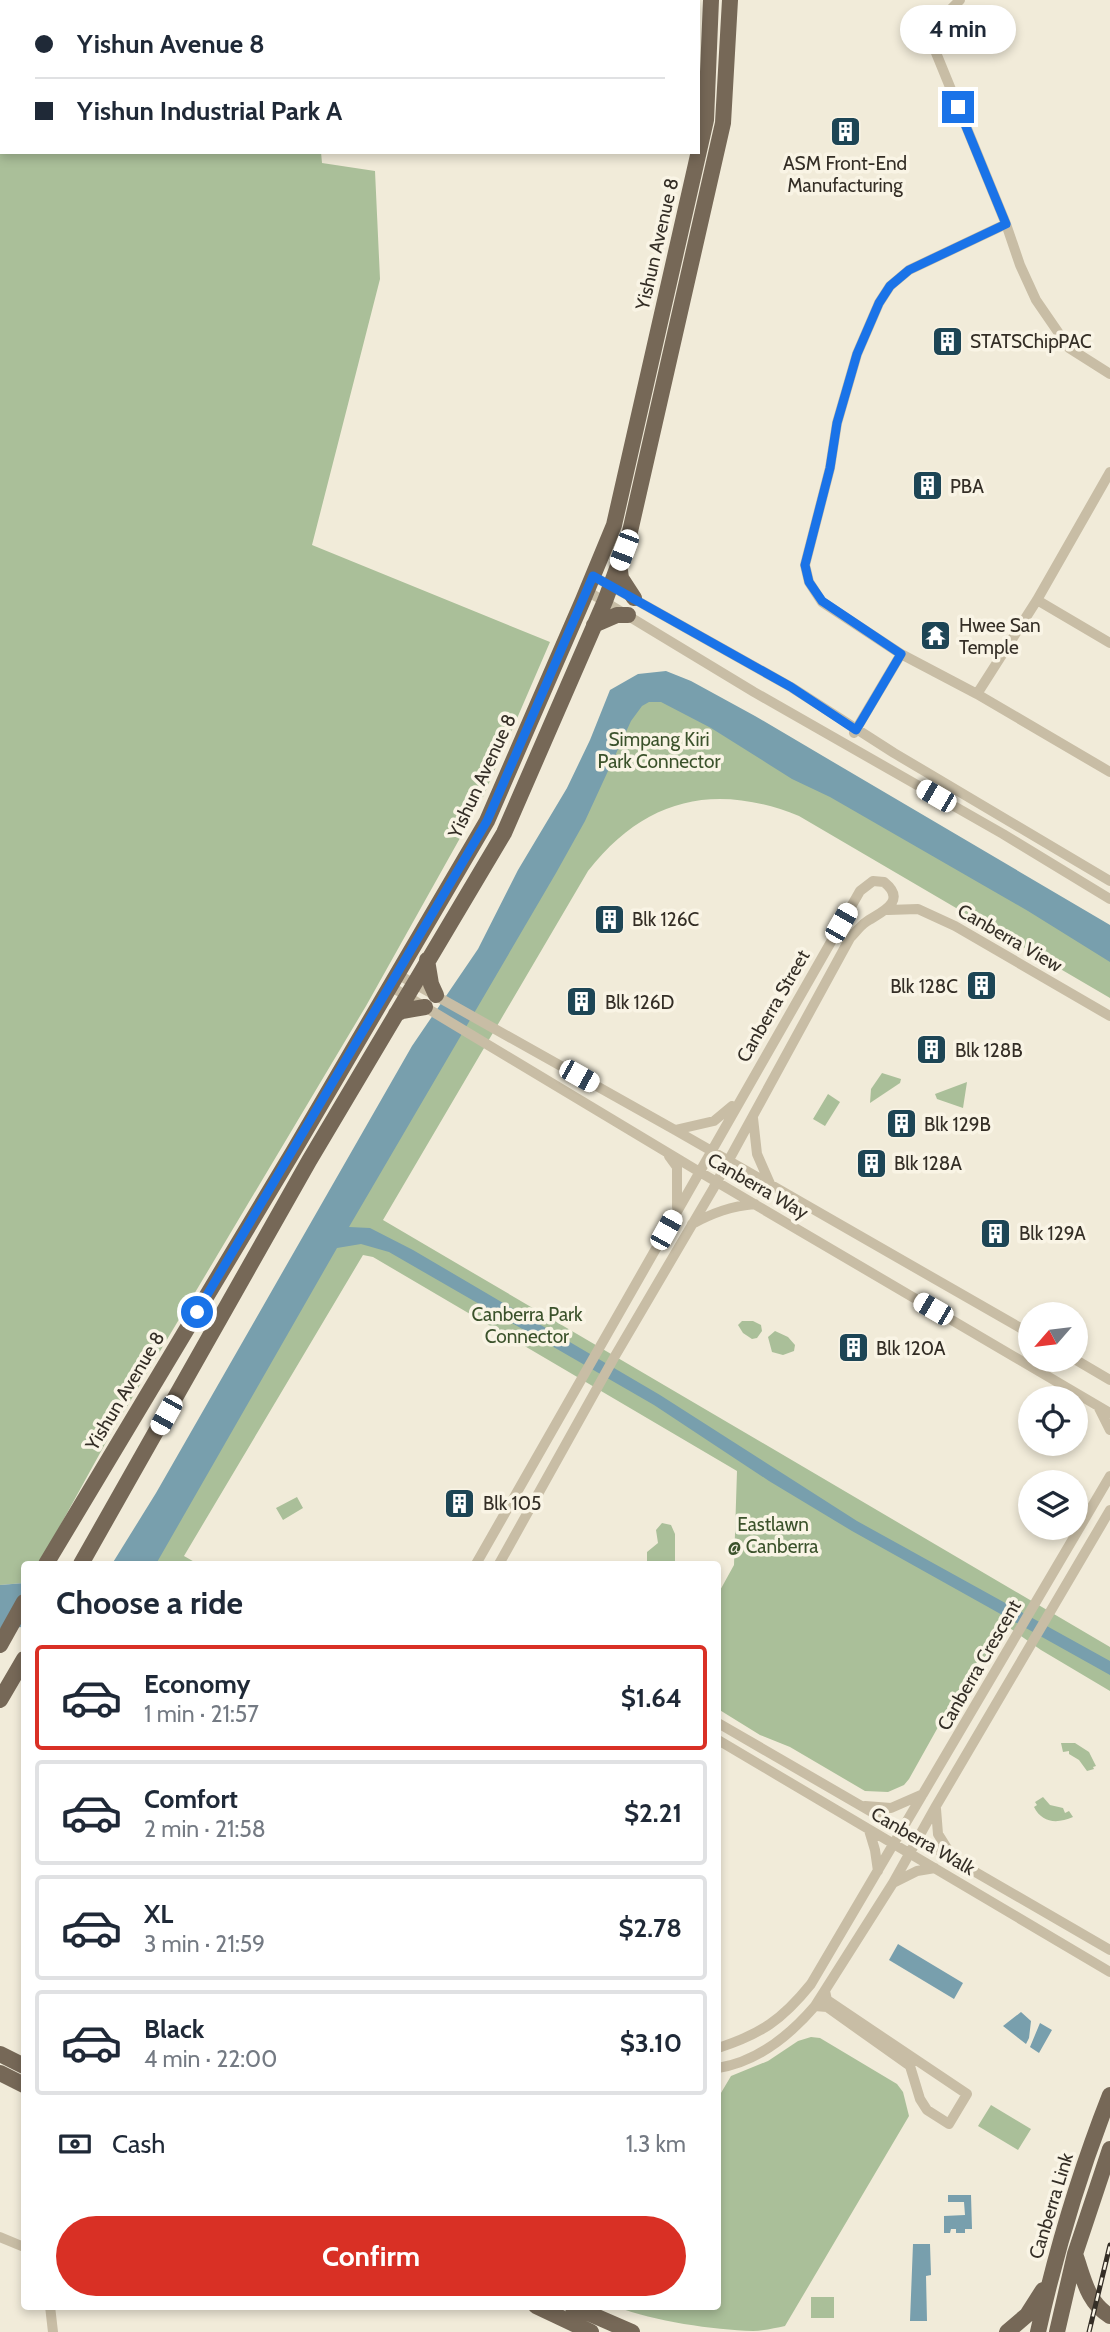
<!DOCTYPE html>
<meta charset="utf-8">
<style>
body{margin:0;font-family:Cabin,sans-serif;background:#f6f6f7;color:#1f2937;height:100vh;display:flex;flex-direction:column;font-size:26px;white-space:nowrap}
*{box-sizing:border-box;margin:0}
p{font-size:23px;color:#747a83}
.icon{flex:none;width:38px;height:38px;fill:none;stroke:currentColor;stroke-width:2;stroke-linecap:round;stroke-linejoin:round}
.map{position:relative;flex:1;overflow:hidden}
.drawer{position:absolute;left:21px;top:1561px;width:700px;height:749px;display:flex;flex-direction:column;background:#fff;border-radius:7px;box-shadow:0 4px 10px #0003}
.drawer>*{flex:none}
.banner{position:absolute;left:0px;top:0px;width:700px;height:154px;box-shadow:0 4px 10px #0003;display:grid;align-content:center;height:154px;padding:0 35px;background:#fff}
.needle{width:46px;rotate:242deg}
.tools{position:absolute;left:1018px;top:1302px;display:grid;gap:14px}
.tools a{display:grid;place-items:center;width:70px;height:70px;border-radius:50%;background:#fff;box-shadow:0 4px 10px #0003;font-size:35px}
.end{position:absolute;width:32px;height:32px;margin:-16px;border:9px solid #1a73e8;background:#fff;box-shadow:0 0 0 4px #fff}
.from{border-radius:50%}
.bubble{position:absolute;height:49px;border-radius:24px;background:#fff;box-shadow:0 4px 10px #0003;font-size:23px;font-weight:800;line-height:49px;text-align:center}
.car{position:absolute;width:21px;height:42px;margin:-21px -10px;border-radius:9px;box-shadow:0 0 5px 2px #0007;background:linear-gradient(#fff 24%,#345 0 40%,#fff 0 76%,#345 0 86%,#fff 0)}
.banner b{display:flex;align-items:center;gap:24px;height:66px;font-size:26px}
.banner b+b{border-top:2px solid #e0e1e3}
.banner i{width:18px;height:18px;background:#1f2937}
ul{padding:0;list-style:none}
li{display:flex;align-items:center;gap:21px;height:105px;margin:0 14px 10px;padding:0 21px;border:4px solid #e0e1e3;border-radius:7px}
li div{flex:1}
li b{display:block;font-size:26px}
li em{font-style:normal;font-weight:800}
li.active{border-color:#d93025}
li>.icon{width:63px;height:63px;stroke-width:1.5}
h2{padding:0 35px;font-size:32px;line-height:84px}
.pay{display:flex;align-items:center;gap:18px;height:77px;padding:0 35px;font-size:26px}
.pay p{margin-inline-start:auto}
.primary-button{display:flex;gap:14px;margin-top:auto;padding:14px 35px}
.primary-button a{flex:1;height:80px;border-radius:42px;background:#d93025;color:#fff;font-size:28px;font-weight:800;line-height:80px;text-align:center}
.map>svg:first-child{display:block}
</style>
<div class="map">
<svg width="1110" height="2332" viewBox="0 0 1110 2332">
<rect width="100%" height="100%" fill="#f1ebd9"/>
<path fill="#aabf99" d="M0,0H313V2H2V152H321L322,163L375,171L380,279L312,545L550,642L483,797L366,1006L110,1435L39,1564H24V1583L0,1585Z
M664,685L1110,947V998L799,816C715,782 645,798 588,871L383,1220L1110,1647V1691L1041,1650L1004,1624L982,1662L961,1686L909,1779L904,1785L888,1792L865,1791L790,1747L760,1735L718,1709V1594L734,1565L737,1471L373,1257L363,1255L184,1556L198,1564H137L618,702Z
M882,1073L901,1079L900,1083L870,1103L871,1089Z
M967,1082L963,1108L937,1099L935,1094Z
M828,1094L840,1102L825,1126L813,1119Z
M742,1321H753L761,1325L762,1331L757,1338L752,1339L743,1333L738,1325Z
M775,1331L788,1337L795,1345L794,1351L783,1355L772,1352L768,1337Z
M297,1497L303,1508L283,1520L276,1508Z
M662,1523L671,1525L675,1534V1564H652L647,1562V1552L658,1543L656,1530Z
M1075,1743L1089,1752L1096,1766L1093,1767L1094,1769L1087,1771L1079,1760L1069,1754V1751L1063,1752L1061,1743Z
M1043,1797L1050,1805L1063,1808L1065,1813L1069,1811L1073,1817C1057,1824 1042,1823 1034,1807L1037,1805L1035,1802Z
M811,2037L820,2038L897,2084L903,2092L909,2116L785,2326C775,2328 763,2331 753,2331C714,2330 653,2321 617,2307L718,2306V2098L731,2076L768,2061L798,2041Z
M991,2105L1031,2129L1018,2150L978,2126Z
M811,2297H834V2318H811Z"/>
<path fill="#789fad" d="M666,671L691,681L755,716L1110,925V962L1028,911L830,797L792,779L711,728L661,702H649L642,706L631,721L585,821L556,873L349,1227L370,1228L413,1250L660,1395L857,1521L1110,1661V1675L852,1531L769,1481L654,1405L389,1252L361,1244L337,1248L156,1564H112L156,1493L412,1046L478,949L518,870L567,788L590,740L610,690L638,674Z
M24,1583V1627L0,1628V1585Z
M898,1944L963,1983L954,1999L889,1960Z
M1021,2012L1031,2021L1029,2038L1026,2044L1003,2026Z
M1040,2023L1052,2030L1039,2053L1030,2047Z
M948,2195H971L972,2229H965V2233H956V2229H951L950,2233H944V2216L965,2215L964,2202H948Z
M913,2244H930L931,2275L926,2276L927,2321H910Z"/>
<g fill="none" stroke-linecap="round" stroke-linejoin="round">
<path stroke="#c8bda5" stroke-width="10" d="M960,0L938,22L932,43L1006,224L1020,265L1036,300L1069,348L1110,374
M1006,224L909,270L890,286L879,303L857,354L837,423L830,468L805,565L809,582L822,602L901,654L977,694L1110,772
M593,576L791,687L894,753L1110,881
M587,591L754,692L1003,834L1110,899
M1037,600L1110,643
M977,694L1037,600L1110,472
M854,733L901,654
M888,910L918,909L955,926L1110,1016
M397,974L675,1130L1031,1334
M390,986L698,1171L1110,1413
M753,1118L757,1154L771,1186
M675,1130L714,1121L732,1106
M669,1156L677,1167V1207
M692,1224C713,1213 731,1206 755,1204
M1076,1360L1110,1380
M1099,1408L1110,1430
M476,1564C604,1340 731,1115 860,891L873,881L884,882C909,902 879,913 866,922C860,926 855,933 850,938L713,1189L615,1356L499,1564
M718,1723L1110,1950
M718,1740L1110,1972
M865,1806L891,1808L923,1794
M936,1809L938,1834L953,1858
M869,1830L875,1850L878,1871
M893,1883L917,1871L935,1868
M815,2006L827,2007L910,2066L920,2099L927,2110L949,2124L967,2094L827,2000L825,1991
M718,2048C761,2034 782,2020 811,1984L1110,1476
M718,2068C757,2062 790,2035 815,2006L893,1883L936,1806L1110,1510
M0,2237L24,2247
M50,2306L53,2332"/>
<path stroke="#766857" stroke-width="16" d="M619,564L621,578L634,598
M594,625L617,615H628
M427,960L431,984L436,995
M396,1014L402,1011L425,1007
M46,1564L293,1152L487,821L583,600L614,525L706,120L711,0
M81,1564L309,1161L504,833L605,601L629,536L723,123L730,0
M0,1645L24,1602
M0,1700L24,1659
M0,2054L24,2066
M0,2073L24,2085
M1076,2257C1084,2280 1088,2303 1110,2316
M536,2306L591,2332
M572,2306L632,2332
M1007,2332L1027,2315L1043,2290
M1038,2332C1056,2251 1080,2171 1110,2095
M1057,2332L1075,2254L1110,2149"/>
<defs>
<path id="rail" d="M1089,2332L1110,2245"/>
</defs>
<use href="#rail" stroke="#342e26" stroke-width="5"/>
<use href="#rail" stroke="#f9f4e5" stroke-width="2.5" stroke-dasharray="8" stroke-linecap="butt"/>
</g>
<g fill="none" stroke-linecap="round" stroke-linejoin="round">
<path stroke="#1a73e8" stroke-width="9" d="M197,1312L487,821L593,576L791,687L856,730L862,720L901,654L822,601L809,582L805,565L830,468L837,423L857,354L879,303L890,286L909,270L1006,224L958,107"/>
</g>
<defs>
<symbol id="building-square" viewBox="-11 -11 22 22"><rect x="-9" y="-9" width="18" height="18" rx="4" fill="#1d4555" stroke="#f9f4e5"/><path d="M-4-6H4V6H1V3H-1V6H-4ZM-2.5-4.3h1.7v1.8h-1.7ZM.8-4.3h1.7v1.8H.8ZM-2.5-1h1.7V.8h-1.7ZM.8-1h1.7V.8H.8Z" fill="#fff"/></symbol>
<symbol id="temple-square" viewBox="-11 -11 22 22"><rect x="-9" y="-9" width="18" height="18" rx="4" fill="#1d4555" stroke="#f9f4e5"/><path d="M0-6L5-2H3V0L6.5 2.5H4V6H1.5V3h-3V6H-4V2.5H-6.5L-3 0V-2H-5Z" fill="#fff"/></symbol>
</defs>
<g fill-rule="evenodd">
<use href="#building-square" x="828" y="114" width="35" height="35"/>
<use href="#building-square" x="930" y="324" width="35" height="35"/>
<use href="#building-square" x="910" y="468" width="35" height="35"/>
<use href="#temple-square" x="918" y="618" width="35" height="35"/>
<use href="#building-square" x="592" y="902" width="35" height="35"/>
<use href="#building-square" x="964" y="968" width="35" height="35"/>
<use href="#building-square" x="564" y="984" width="35" height="35"/>
<use href="#building-square" x="914" y="1032" width="35" height="35"/>
<use href="#building-square" x="884" y="1106" width="35" height="35"/>
<use href="#building-square" x="854" y="1146" width="35" height="35"/>
<use href="#building-square" x="978" y="1216" width="35" height="35"/>
<use href="#building-square" x="836" y="1330" width="35" height="35"/>
<use href="#building-square" x="442" y="1486" width="35" height="35"/>
</g>
<g text-anchor="middle" dominant-baseline="central" stroke-width="7" stroke-linejoin="round" paint-order="stroke">
<g font-size="19" fill="#342e26" stroke="#f9f4e5" text-anchor="start">
<text x="845" y="163" text-anchor="middle">ASM Front-End<tspan x="845" dy="22">Manufacturing</tspan></text>
<text x="970" y="341">STATSChipPAC</text>
<text x="950" y="486">PBA</text>
<text x="959" y="625">Hwee San<tspan x="959" dy="22">Temple</tspan></text>
<text x="632" y="919">Blk 126C</text>
<text x="958" y="986" text-anchor="end">Blk 128C</text>
<text x="605" y="1002">Blk 126D</text>
<text x="955" y="1050">Blk 128B</text>
<text x="924" y="1124">Blk 129B</text>
<text x="894" y="1163">Blk 128A</text>
<text x="1019" y="1233">Blk 129A</text>
<text x="876" y="1348">Blk 120A</text>
<text x="483" y="1503">Blk 105</text>
</g>
<g font-size="19" fill="#342e26" stroke="#f9f4e5">
<text transform="translate(657 244) rotate(-77)">Yishun Avenue 8</text>
<text transform="translate(482 776) rotate(-65)">Yishun Avenue 8</text>
<text transform="translate(1010 938) rotate(30)">Canberra View</text>
<text transform="translate(773 1006) rotate(-60)">Canberra Street</text>
<text transform="translate(758 1186) rotate(30)">Canberra Way</text>
<text transform="translate(125 1391) rotate(-59)">Yishun Avenue 8</text>
<text transform="translate(979 1665) rotate(-60)">Canberra Crescent</text>
<text transform="translate(923 1841) rotate(30)">Canberra Walk</text>
<text transform="translate(1051 2206) rotate(-73)">Canberra Link</text>
</g>
<g font-size="19" fill="#3b522b" stroke="#f9f4e5">
<text x="659" y="739">Simpang Kiri<tspan x="659" dy="22">Park Connector</tspan></text>
<text x="527" y="1314">Canberra Park<tspan x="527" dy="22">Connector</tspan></text>
<text x="773" y="1524">Eastlawn<tspan x="773" dy="22">@ Canberra</tspan></text>
</g>
</g>
</svg>
<div class="tools">
<a><svg class="needle" viewBox="-14 -14 28 28"><path d="M0-13l5 13h-10z" fill="#e53935"/><path d="M0 13l5-13h-10z" fill="#747a83"/></svg></a>
<a><svg class="icon" aria-label="locate" viewBox="0 0 24 24"><circle cx="12" cy="12" r="6"/><path d="M12 2v4M12 18v4M2 12h4M18 12h4"/></svg></a>
<a><svg class="icon" aria-label="layers" viewBox="0 0 24 24"><path d="M12 4l9 5-9 5-9-5zM3 14l9 5 9-5"/></svg></a>
</div>
<i class="end from" style="left:197px;top:1312px"></i>
<i class="end" style="left:958px;top:107px"></i>
<div class="bubble" style="left:900px;top:5px;width:116px">4 min</div>
<i class="car" style="left:624px;top:550px;rotate:201deg"></i>
<i class="car" style="left:936px;top:796px;rotate:300deg"></i>
<i class="car" style="left:841px;top:923px;rotate:30deg"></i>
<i class="car" style="left:579px;top:1076px;rotate:119deg"></i>
<i class="car" style="left:666px;top:1230px;rotate:29deg"></i>
<i class="car" style="left:933px;top:1309px;rotate:300deg"></i>
<i class="car" style="left:166px;top:1415px;rotate:209deg"></i>
<div class="banner">
<b><i class="from"></i>Yishun Avenue 8</b>
<b><i></i>Yishun Industrial Park A</b>
</div>
<section class="drawer">
<h2>Choose a ride</h2>
<ul>
<li class="active"><svg class="icon" aria-label="car" viewBox="0 0 24 24"><path d="M5 17H2v-5l4-1 3-4h7l3 4 3 1v5h-3M9 17h6M6 11h13"/><circle cx="7" cy="17" r="2"/><circle cx="17" cy="17" r="2"/></svg><div><b>Economy</b><p>1 min · 21:57</p></div><em>$1.64</em></li>
<li><svg class="icon" aria-label="car" viewBox="0 0 24 24"><path d="M5 17H2v-5l4-1 3-4h7l3 4 3 1v5h-3M9 17h6M6 11h13"/><circle cx="7" cy="17" r="2"/><circle cx="17" cy="17" r="2"/></svg><div><b>Comfort</b><p>2 min · 21:58</p></div><em>$2.21</em></li>
<li><svg class="icon" aria-label="car" viewBox="0 0 24 24"><path d="M5 17H2v-5l4-1 3-4h7l3 4 3 1v5h-3M9 17h6M6 11h13"/><circle cx="7" cy="17" r="2"/><circle cx="17" cy="17" r="2"/></svg><div><b>XL</b><p>3 min · 21:59</p></div><em>$2.78</em></li>
<li><svg class="icon" aria-label="car" viewBox="0 0 24 24"><path d="M5 17H2v-5l4-1 3-4h7l3 4 3 1v5h-3M9 17h6M6 11h13"/><circle cx="7" cy="17" r="2"/><circle cx="17" cy="17" r="2"/></svg><div><b>Black</b><p>4 min · 22:00</p></div><em>$3.10</em></li>
</ul>
<div class="pay"><svg class="icon" aria-label="cash" viewBox="0 0 24 24"><path d="M3 7h18v10H3z"/><circle cx="12" cy="12" r="2"/></svg>Cash<p>1.3 km</p></div>
<div class="primary-button"><a>Confirm</a></div>
</section>
</div>
